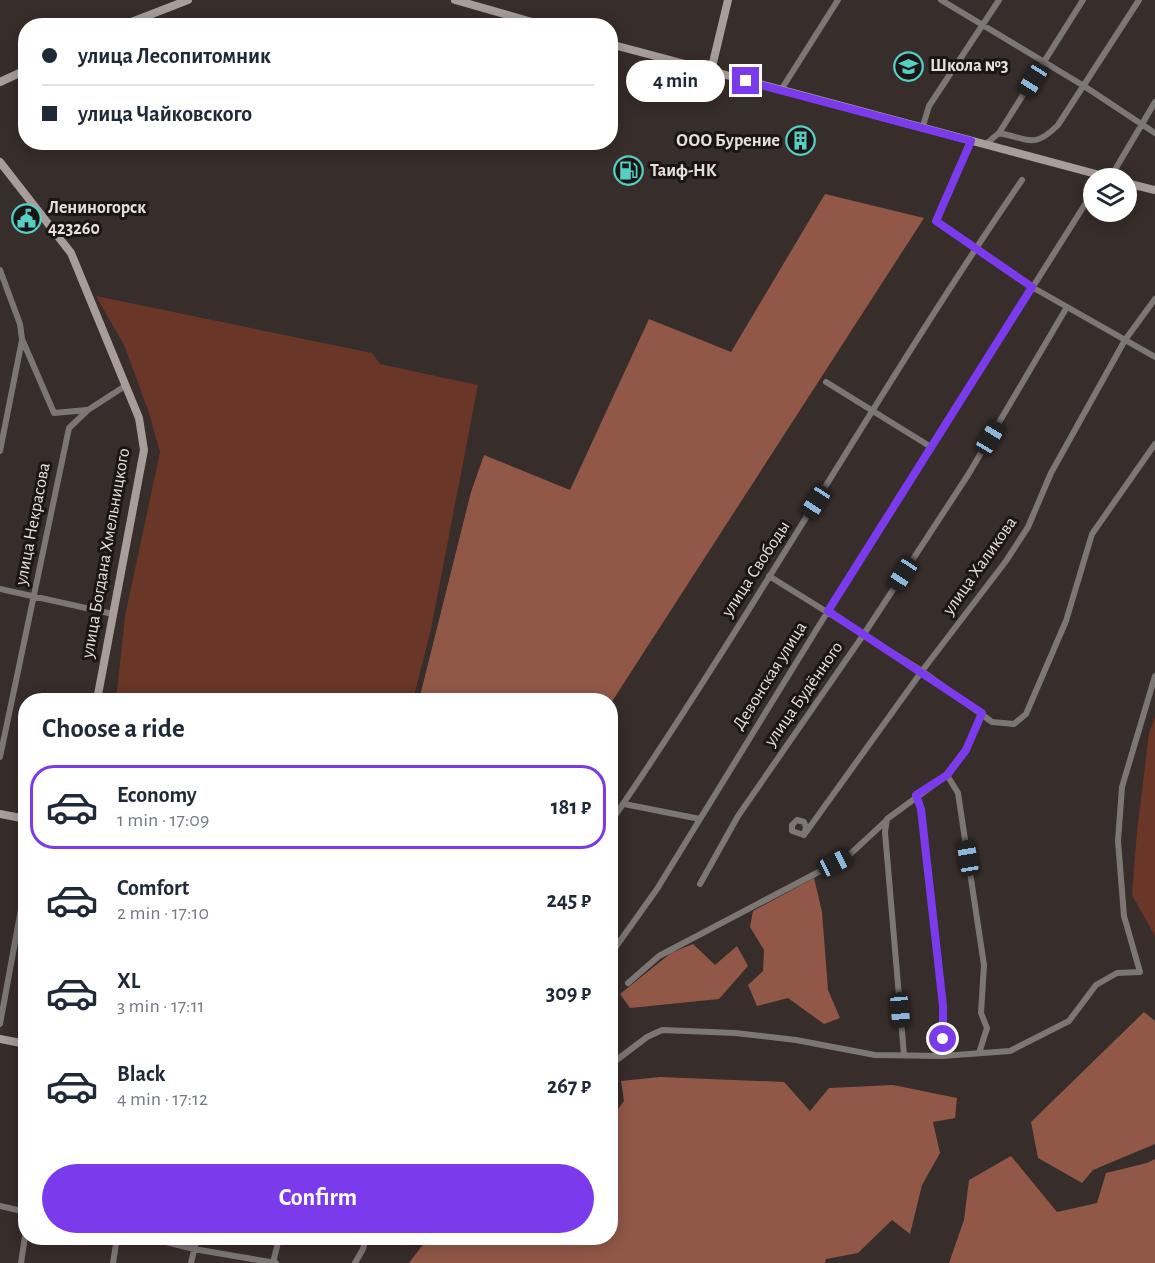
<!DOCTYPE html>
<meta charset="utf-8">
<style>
body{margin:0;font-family:"Alegreya Sans",sans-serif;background:#f2f2f3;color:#1f2937;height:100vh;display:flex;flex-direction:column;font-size:22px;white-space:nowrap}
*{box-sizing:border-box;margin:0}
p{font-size:20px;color:#747a83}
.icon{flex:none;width:33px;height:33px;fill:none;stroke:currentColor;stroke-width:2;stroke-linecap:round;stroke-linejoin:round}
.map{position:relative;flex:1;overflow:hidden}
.sheet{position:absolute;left:18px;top:693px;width:600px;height:552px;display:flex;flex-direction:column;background:#fff;border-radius:24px;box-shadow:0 3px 15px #0003}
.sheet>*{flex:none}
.top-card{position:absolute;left:18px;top:18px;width:600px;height:132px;border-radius:24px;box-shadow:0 3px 15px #0003;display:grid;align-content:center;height:132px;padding:0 24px;background:#fff}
.fabs{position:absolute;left:1083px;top:168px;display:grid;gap:12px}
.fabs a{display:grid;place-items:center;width:54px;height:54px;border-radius:50%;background:#fff;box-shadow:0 3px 15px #0003;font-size:30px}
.end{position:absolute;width:27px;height:27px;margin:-14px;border:8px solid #7c3aed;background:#fff;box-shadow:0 0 0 3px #fff}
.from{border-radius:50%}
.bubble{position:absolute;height:42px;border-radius:21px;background:#fff;box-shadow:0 3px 15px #0003;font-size:20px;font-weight:700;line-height:42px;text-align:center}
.car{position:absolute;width:18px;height:36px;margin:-18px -9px;border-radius:8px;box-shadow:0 0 4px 2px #0007;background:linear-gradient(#222 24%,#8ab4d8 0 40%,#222 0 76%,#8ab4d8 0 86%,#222 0)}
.top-card b{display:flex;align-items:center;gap:21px;height:57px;font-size:22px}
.top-card b+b{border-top:2px solid #e0e1e3}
.top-card i{width:15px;height:15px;background:#1f2937}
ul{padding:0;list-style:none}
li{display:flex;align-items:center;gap:18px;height:84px;margin:0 12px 9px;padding:0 12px;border:3px solid transparent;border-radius:24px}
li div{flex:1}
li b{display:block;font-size:22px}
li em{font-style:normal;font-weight:700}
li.on{border-color:#7c3aed}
li>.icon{width:54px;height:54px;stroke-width:1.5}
h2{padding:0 24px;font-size:27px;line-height:72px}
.button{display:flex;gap:12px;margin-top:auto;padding:12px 24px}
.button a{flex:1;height:69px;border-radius:36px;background:#7c3aed;color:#fff;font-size:24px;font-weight:700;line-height:69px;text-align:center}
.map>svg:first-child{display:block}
</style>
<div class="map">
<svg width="1155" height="1263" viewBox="0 0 1155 1263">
<rect width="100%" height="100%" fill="#372d2a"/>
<path fill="#693628" d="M96,296L372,353L380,364L478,385L431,629L413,700H116L125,616L160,452L149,413L125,347Z
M1155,717V936L1132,895L1137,831L1149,733Z"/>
<path fill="#915847" d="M825,194L924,218L611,703L610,700H419L471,492L484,455L570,490L649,319L731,352Z
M814,878L822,912L828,990L840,1018L824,1024L788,998L757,1006L748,985L763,971L764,950L750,927L753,911Z
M693,944L715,965L737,946L748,966L719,999L630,1008L620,994L671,953Z
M1144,1012L1155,1021V1144L1093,1170L1082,1183L1038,1158L1031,1122Z
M660,1077L784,1082L810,1111L829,1088L893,1085L957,1098L955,1118L933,1122L940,1153L922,1185L910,1234L892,1220L858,1253L826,1259L825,1263H409L428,1238H610L611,1118L624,1101L621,1081Z
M1011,1156L1057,1212L1097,1203L1106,1173L1147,1163L1155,1159V1263H949L964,1220L969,1180Z"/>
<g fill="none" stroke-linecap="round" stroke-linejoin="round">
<path stroke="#7c7675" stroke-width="6" d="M941,0L1084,86L1155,133
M781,90L838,0
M922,129L929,106L999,0
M999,133C1029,139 1034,149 1058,125L1139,0
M971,141L936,221L1032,287L1155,357
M986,144L999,133L1083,0
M1116,168L1155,102
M0,270L20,324L22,339L54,413L87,410
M826,382L931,447
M0,451L22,340
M769,576L922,671L992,722L1014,724L1026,714L1066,621L1092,534L1155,444
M0,589L113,614
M0,757L69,428L88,410L125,386
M947,775L958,793L984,965L981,1013L987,1028L979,1053
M916,795L921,809L943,1006L942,1056
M624,804L700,819
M797,820L804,822L806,827L804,835L792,831V825Z
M610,823C754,613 878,390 1022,180
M804,835L922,671L1006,561L1028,527L1051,473L1125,340L1155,299
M700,884L738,816L864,634L968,475L1067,307
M610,955L657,889L828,611L1089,198
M628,983L659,956L847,857L887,820
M0,1024L26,882
M904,1055L885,832L887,819L947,775L966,750L982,713
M610,1065L647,1037L662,1030L735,1033L796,1040L875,1055L942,1056L1010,1051L1069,1021L1096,985L1117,973L1140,972L1124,916L1118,841L1122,787L1155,676
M0,1206L26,1212
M150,1238L194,1249L276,1263
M21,1263L26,1230
M113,1263L117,1238
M191,1263L197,1238
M273,1263L279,1238
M355,1263L363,1249L366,1238"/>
<path stroke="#a79e9b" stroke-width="8" d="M455,0L546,26
M121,26L188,0
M610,44L1111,178
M711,71L728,0
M0,82L26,70
M0,162L71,253L139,418L144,450L97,700
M1126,183L1155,190
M0,814L26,819
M0,1039L26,1044"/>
</g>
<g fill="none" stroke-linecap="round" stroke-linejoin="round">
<path stroke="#7c3aed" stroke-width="8" d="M746,81L971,141L936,221L1032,287L828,611L982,713L966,750L947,775L916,795L921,809L943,1006V1039"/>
</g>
<defs>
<symbol id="school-ring" viewBox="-11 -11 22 22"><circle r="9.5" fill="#1b1615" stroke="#56cec2" stroke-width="1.5"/><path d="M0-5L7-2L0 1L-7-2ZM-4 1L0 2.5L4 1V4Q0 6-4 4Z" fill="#56cec2"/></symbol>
<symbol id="building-ring" viewBox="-11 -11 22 22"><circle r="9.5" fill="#1b1615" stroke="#56cec2" stroke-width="1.5"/><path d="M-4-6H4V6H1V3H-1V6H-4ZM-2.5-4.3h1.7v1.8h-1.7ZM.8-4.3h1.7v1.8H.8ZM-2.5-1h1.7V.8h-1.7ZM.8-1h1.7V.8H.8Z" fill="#56cec2"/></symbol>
<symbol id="fuel-ring" viewBox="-11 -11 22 22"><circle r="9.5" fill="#1b1615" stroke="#56cec2" stroke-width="1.5"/><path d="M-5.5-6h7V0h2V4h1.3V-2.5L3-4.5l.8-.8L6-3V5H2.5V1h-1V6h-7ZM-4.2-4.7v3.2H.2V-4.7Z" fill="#56cec2"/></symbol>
<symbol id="civic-ring" viewBox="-11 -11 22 22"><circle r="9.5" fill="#1b1615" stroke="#56cec2" stroke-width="1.5"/><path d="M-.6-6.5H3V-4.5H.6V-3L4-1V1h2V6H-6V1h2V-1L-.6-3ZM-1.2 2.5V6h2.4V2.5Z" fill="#56cec2"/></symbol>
</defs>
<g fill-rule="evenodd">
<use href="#school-ring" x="892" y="50" width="33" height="33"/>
<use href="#building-ring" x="784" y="124" width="33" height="33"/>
<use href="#fuel-ring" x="612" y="154" width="33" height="33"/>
<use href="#civic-ring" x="10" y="202" width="33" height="33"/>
</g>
<g text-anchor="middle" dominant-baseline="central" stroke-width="6" stroke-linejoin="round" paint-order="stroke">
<g font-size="18" font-weight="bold" fill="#e6dfdd" stroke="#1b1615" text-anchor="start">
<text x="930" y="66">Школа №3</text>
<text x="780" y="141" text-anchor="end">ООО Бурение</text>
<text x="650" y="171">Таиф-НК</text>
<text x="48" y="208">Лениногорск<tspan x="48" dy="21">423260</tspan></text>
</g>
<g font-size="18" fill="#e6dfdd" stroke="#1b1615">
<text transform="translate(33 524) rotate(-79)">улица Некрасова</text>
<text transform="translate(106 553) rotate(-80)">улица Богдана Хмельницкого</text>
<text transform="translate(980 566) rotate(-55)">улица Халикова</text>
<text transform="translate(756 569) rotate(-57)">улица Свободы</text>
<text transform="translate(770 676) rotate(-58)">Девонская улица</text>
<text transform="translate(804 694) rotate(-55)">улица Будённого</text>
</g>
</g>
</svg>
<div class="fabs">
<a><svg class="icon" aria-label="layers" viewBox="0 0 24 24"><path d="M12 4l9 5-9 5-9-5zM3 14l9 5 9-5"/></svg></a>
</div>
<i class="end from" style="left:943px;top:1039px"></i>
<i class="end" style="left:746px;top:81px"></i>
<div class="bubble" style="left:626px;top:60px;width:99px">4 min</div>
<i class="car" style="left:1033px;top:80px;rotate:212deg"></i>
<i class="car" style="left:990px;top:438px;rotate:31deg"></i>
<i class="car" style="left:816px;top:502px;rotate:213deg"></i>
<i class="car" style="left:903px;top:574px;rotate:213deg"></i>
<i class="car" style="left:968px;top:858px;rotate:351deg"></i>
<i class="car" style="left:835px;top:863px;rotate:63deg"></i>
<i class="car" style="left:900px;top:1010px;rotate:175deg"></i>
<div class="top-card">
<b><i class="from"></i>улица Лесопитомник</b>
<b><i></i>улица Чайковского</b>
</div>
<section class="sheet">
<h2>Choose a ride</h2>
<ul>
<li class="on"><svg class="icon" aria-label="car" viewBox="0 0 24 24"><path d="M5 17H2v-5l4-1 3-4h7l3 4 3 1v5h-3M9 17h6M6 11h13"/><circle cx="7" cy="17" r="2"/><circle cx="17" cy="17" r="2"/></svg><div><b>Economy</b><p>1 min · 17:09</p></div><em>181 ₽</em></li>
<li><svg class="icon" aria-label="car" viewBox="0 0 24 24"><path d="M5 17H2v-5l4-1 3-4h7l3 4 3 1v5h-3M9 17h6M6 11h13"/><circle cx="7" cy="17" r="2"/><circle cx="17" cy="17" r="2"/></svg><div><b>Comfort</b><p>2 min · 17:10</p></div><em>245 ₽</em></li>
<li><svg class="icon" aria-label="car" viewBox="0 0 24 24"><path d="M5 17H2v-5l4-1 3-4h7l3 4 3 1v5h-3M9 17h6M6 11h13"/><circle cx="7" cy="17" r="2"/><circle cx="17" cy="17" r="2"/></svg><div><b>XL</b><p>3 min · 17:11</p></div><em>309 ₽</em></li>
<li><svg class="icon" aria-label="car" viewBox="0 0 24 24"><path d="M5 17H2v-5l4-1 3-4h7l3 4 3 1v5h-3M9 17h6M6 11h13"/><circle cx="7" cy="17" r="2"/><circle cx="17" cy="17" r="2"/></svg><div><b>Black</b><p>4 min · 17:12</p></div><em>267 ₽</em></li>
</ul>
<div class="button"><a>Confirm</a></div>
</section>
</div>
